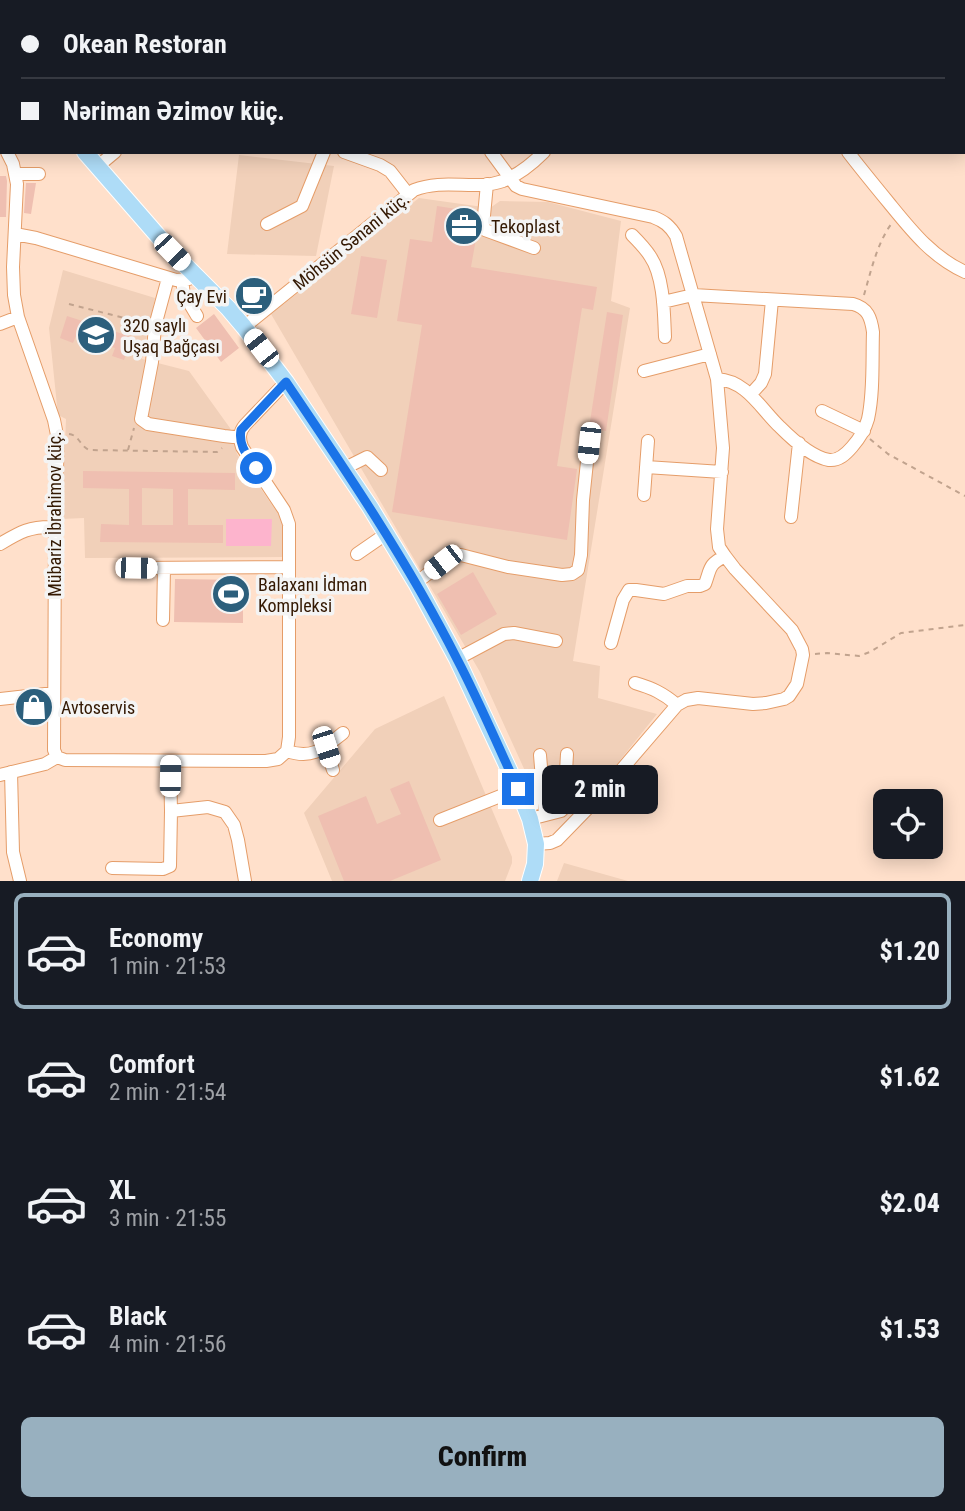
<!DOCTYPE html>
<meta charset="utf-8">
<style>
body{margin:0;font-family:"Roboto Condensed",sans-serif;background:#242831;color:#f1f3f6;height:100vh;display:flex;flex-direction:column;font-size:26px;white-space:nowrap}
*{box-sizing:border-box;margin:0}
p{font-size:23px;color:#9ea1a6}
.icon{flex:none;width:38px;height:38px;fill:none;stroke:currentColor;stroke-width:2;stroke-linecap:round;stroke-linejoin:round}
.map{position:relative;height:881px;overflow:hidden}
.panel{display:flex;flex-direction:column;background:#171b24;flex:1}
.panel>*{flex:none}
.banner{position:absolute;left:0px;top:0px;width:966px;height:154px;box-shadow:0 4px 18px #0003;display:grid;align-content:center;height:154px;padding:0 21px;background:#171b24}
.controls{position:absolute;left:873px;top:789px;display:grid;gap:14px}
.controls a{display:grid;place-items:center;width:70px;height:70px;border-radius:10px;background:#171b24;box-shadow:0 4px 18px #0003;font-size:35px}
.end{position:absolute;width:32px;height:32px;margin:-16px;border:9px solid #1a73e8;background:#fff;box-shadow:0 0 0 4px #fff}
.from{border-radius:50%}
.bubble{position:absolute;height:49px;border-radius:10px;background:#171b24;box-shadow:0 4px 18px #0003;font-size:23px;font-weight:800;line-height:49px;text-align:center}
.car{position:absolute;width:21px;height:42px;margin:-21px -10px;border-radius:9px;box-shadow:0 0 5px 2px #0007;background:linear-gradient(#fff 24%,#345 0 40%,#fff 0 76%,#345 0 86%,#fff 0)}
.banner b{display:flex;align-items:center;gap:24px;height:66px;font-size:26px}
.banner b+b{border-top:2px solid #363941}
.banner i{width:18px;height:18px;background:#f1f3f6}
ul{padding:12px 0 0;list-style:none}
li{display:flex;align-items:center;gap:21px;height:116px;margin:0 14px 10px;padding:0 7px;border:4px solid transparent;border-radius:10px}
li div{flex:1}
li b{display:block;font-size:26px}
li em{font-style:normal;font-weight:800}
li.active{border-color:#98b0bf}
li>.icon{width:63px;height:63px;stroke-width:1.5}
.primary-button{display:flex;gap:14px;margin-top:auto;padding:14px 21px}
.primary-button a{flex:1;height:80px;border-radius:10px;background:#98b0bf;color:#111;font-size:28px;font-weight:800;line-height:80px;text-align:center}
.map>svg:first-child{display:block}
</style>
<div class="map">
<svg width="965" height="881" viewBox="0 0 965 881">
<rect width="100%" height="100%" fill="#ffe0cb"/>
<path fill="#f1d0b9" d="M239,155L334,166L316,256L227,254Z
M419,198L490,208L500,201L548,202L621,221L611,301L630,308L573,661L600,666L598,698L657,714L584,805L536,795L480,672L271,314Z
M63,270L155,298L142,359L189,371L230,428L237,454L283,521V557L85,558L84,518L62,519L66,419L58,415L49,328Z
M444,696L512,857V863L505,881H332L304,813L375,729Z
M564,863L628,881H557Z"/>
<path fill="#fdb4cd" d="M226,519H272L271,546H226Z"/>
<path fill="#efbfb1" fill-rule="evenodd" d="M0,176H6L7,181L6,217H0Z
M26,183H36L31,214L24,213Z
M437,206L476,212L474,226L477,233L471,267L597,287L593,310L582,308L557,466L577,469L567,540L392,512L422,325L397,321L410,239L432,242Z
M361,256L387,260L377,318L351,314Z
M607,312L623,315L606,431L589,428Z
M214,314L239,348L221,362L196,328Z
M67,316L132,337L124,360L112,356L115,348L76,336L73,343L60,338Z
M83,471L235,473V490L188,489V525H223V543L100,542L101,524L129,525V489L83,488ZM142,488L173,489V525H142Z
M473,572L497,614L461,635L437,594Z
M175,579L243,580V623L174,622Z
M409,781L441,860L390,881H344L318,816L366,796L377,824L401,814L390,789Z"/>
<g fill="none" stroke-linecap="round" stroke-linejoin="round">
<defs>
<path id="minor" d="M123,2L125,0
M246,2V0
M829,2V0
M0,95L2,83
M0,114L2,135
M7,152L13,164L17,184L13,267L14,295L18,317L54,420L58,440L55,527L54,750L57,757
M344,152L380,165L390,171L408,194
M491,152L516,186L522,189L653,217C664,221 670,226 676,236L717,379L723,448L717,529L719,547L725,556L735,569L792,630L802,649L803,655L797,684L789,696L784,699L766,703L753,704L698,698L686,700L677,705L592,804L557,840L550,843L536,844
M848,152C861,169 875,186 889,203C911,230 932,257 965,272
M97,167L115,152
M16,174H39
M487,184L483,226L485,230L534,248
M267,224L302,206L324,152
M15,234L36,238L176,280L189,279L195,275
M632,235C638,241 645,248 650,256C664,276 664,313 665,337
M168,278L155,326L152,362L141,419L148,424L224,436L233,437L240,436
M182,281L184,294L197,316
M663,302L693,295L853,304C868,308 871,318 873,332C872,360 874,392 868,419C865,430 859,439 852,447C846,454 839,461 829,460C811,457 792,439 780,427C760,408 747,381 717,379
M0,324L18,317
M244,327L414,190C445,178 475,191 503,181C518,175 533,163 544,152
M644,371L710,354
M751,394L761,383L765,374L772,300
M822,411L864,431
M646,467L722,472
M345,468L367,457L381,470
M644,495L648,441
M791,517L799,443
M0,544C20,532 30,526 55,527
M357,554L386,534
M136,568L289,567
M416,583L443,562L453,556L461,555L508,567L562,575L572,574L578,570L581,555L583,500L589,443
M163,620L164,568
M611,643L623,600L629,590H636L664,594L687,586H700L705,584C711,568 708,565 725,556
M457,659L504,634L514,633L556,641
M635,683C652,688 663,693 677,705
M0,699L54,693
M326,747L333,770
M287,751C313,760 324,748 343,733
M540,755L545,815
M57,757L65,760L266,761L278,759L287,751L289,737V524L284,510L242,447C239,438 239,432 245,425L286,382
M170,761L171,811L208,807L225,812L234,825L238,840L245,881
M11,772L13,852L20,881
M0,775L45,764L57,757
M530,819L561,811L564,808L567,754
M440,820L518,789
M112,868L163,869L170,866L171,811"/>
<path id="major" d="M0,63L2,66
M85,152L172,252L228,308L244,327L286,382L370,507L416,583L457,659L518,789L530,819L536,844L535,864L530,881"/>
</defs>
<use href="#minor" stroke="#e59d69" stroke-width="14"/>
<use href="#major" stroke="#fff" stroke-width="18"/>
<path stroke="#c1a38e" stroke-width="2" stroke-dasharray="5 5" stroke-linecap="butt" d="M444,0L445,2
M864,295C871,271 877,243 892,223
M69,304L144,323
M69,434C79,435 80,446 89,450L217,452L222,448
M870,439L888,454L965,496
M128,450L134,428
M815,654L827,653L859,656L870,652L901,633L965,625"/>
<use href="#minor" stroke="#fff" stroke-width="12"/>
<use href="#major" stroke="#aedcf7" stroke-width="16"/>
</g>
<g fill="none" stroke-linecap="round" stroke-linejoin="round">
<path stroke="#1a73e8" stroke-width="9" d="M256,468C248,456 238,446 241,430L286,382C347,472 408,562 457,659C479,701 498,746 518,789"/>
</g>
<defs>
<symbol id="office-disc" viewBox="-11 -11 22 22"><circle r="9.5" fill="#2c5f7c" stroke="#f4f4f4"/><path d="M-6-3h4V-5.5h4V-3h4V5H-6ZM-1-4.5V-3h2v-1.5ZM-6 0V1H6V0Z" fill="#fff"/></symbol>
<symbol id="cafe-disc" viewBox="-11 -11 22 22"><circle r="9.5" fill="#2c5f7c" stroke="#f4f4f4"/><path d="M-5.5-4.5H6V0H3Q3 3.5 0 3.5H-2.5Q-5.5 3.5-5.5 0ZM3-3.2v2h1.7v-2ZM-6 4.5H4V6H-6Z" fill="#fff"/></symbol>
<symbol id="school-disc" viewBox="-11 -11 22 22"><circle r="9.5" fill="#2c5f7c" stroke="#f4f4f4"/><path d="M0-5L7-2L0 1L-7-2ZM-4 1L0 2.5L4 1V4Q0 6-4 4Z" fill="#fff"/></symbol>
<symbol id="stadium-disc" viewBox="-11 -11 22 22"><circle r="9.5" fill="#2c5f7c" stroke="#f4f4f4"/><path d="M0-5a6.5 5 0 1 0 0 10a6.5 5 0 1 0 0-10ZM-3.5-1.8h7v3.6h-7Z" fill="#fff"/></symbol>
<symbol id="shop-disc" viewBox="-11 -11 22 22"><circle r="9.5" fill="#2c5f7c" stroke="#f4f4f4"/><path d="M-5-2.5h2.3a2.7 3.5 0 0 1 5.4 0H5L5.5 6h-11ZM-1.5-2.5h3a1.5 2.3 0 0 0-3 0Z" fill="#fff"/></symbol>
</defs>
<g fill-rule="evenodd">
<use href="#office-disc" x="442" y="204" width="44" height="44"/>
<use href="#cafe-disc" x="232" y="274" width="44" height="44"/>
<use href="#school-disc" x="74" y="313" width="44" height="44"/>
<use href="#stadium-disc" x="209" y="572" width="44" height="44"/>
<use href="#shop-disc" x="12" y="685" width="44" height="44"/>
</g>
<g text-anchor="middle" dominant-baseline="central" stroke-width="7" stroke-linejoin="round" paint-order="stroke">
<g font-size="18" fill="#331802" stroke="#f4f4f4" text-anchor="start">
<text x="491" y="226">Tekoplast</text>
<text x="227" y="296" text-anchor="end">Çay Evi</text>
<text x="123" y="325">320 saylı<tspan x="123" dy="21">Uşaq Bağçası</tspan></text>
<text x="258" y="584">Balaxanı İdman<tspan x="258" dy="21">Kompleksi</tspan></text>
<text x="61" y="707">Avtoservis</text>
</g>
<g font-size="18" fill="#331802" stroke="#f4f4f4">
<text transform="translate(351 241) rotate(-39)">Möhsün Sənani küç.</text>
<text transform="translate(54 514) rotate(-90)">Mübariz İbrahimov küç.</text>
</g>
</g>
</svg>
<div class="controls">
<a><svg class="icon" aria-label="locate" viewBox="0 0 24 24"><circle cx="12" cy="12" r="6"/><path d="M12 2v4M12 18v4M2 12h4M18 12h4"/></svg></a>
</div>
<i class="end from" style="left:256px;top:468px"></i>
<i class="end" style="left:518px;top:789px"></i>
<div class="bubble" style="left:542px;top:765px;width:116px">2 min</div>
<i class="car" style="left:172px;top:252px;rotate:136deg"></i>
<i class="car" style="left:261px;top:348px;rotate:322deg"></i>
<i class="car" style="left:589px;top:443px;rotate:186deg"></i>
<i class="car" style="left:443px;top:562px;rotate:232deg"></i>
<i class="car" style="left:136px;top:568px;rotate:91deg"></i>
<i class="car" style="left:326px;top:747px;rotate:162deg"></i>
<i class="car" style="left:170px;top:776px;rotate:1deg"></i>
<div class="banner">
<b><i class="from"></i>Okean Restoran</b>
<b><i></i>Nəriman Əzimov küç.</b>
</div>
</div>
<section class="panel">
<ul>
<li class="active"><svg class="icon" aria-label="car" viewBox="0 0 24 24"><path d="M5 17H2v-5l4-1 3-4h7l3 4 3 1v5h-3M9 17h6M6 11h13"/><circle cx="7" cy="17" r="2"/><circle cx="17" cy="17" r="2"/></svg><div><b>Economy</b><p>1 min · 21:53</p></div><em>$1.20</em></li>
<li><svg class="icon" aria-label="car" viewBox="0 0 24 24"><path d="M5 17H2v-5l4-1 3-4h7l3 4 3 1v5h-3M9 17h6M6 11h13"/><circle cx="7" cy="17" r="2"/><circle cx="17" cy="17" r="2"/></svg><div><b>Comfort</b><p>2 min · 21:54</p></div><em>$1.62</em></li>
<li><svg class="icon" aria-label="car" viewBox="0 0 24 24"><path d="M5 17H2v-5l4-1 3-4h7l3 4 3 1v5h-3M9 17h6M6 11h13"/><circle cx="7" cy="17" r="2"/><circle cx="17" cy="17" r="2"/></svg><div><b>XL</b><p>3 min · 21:55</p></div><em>$2.04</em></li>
<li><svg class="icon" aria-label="car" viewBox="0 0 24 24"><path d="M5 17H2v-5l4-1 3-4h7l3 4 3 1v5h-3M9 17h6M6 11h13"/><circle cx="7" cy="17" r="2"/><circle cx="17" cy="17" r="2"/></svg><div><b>Black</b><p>4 min · 21:56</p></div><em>$1.53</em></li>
</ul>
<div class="primary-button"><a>Confirm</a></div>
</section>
